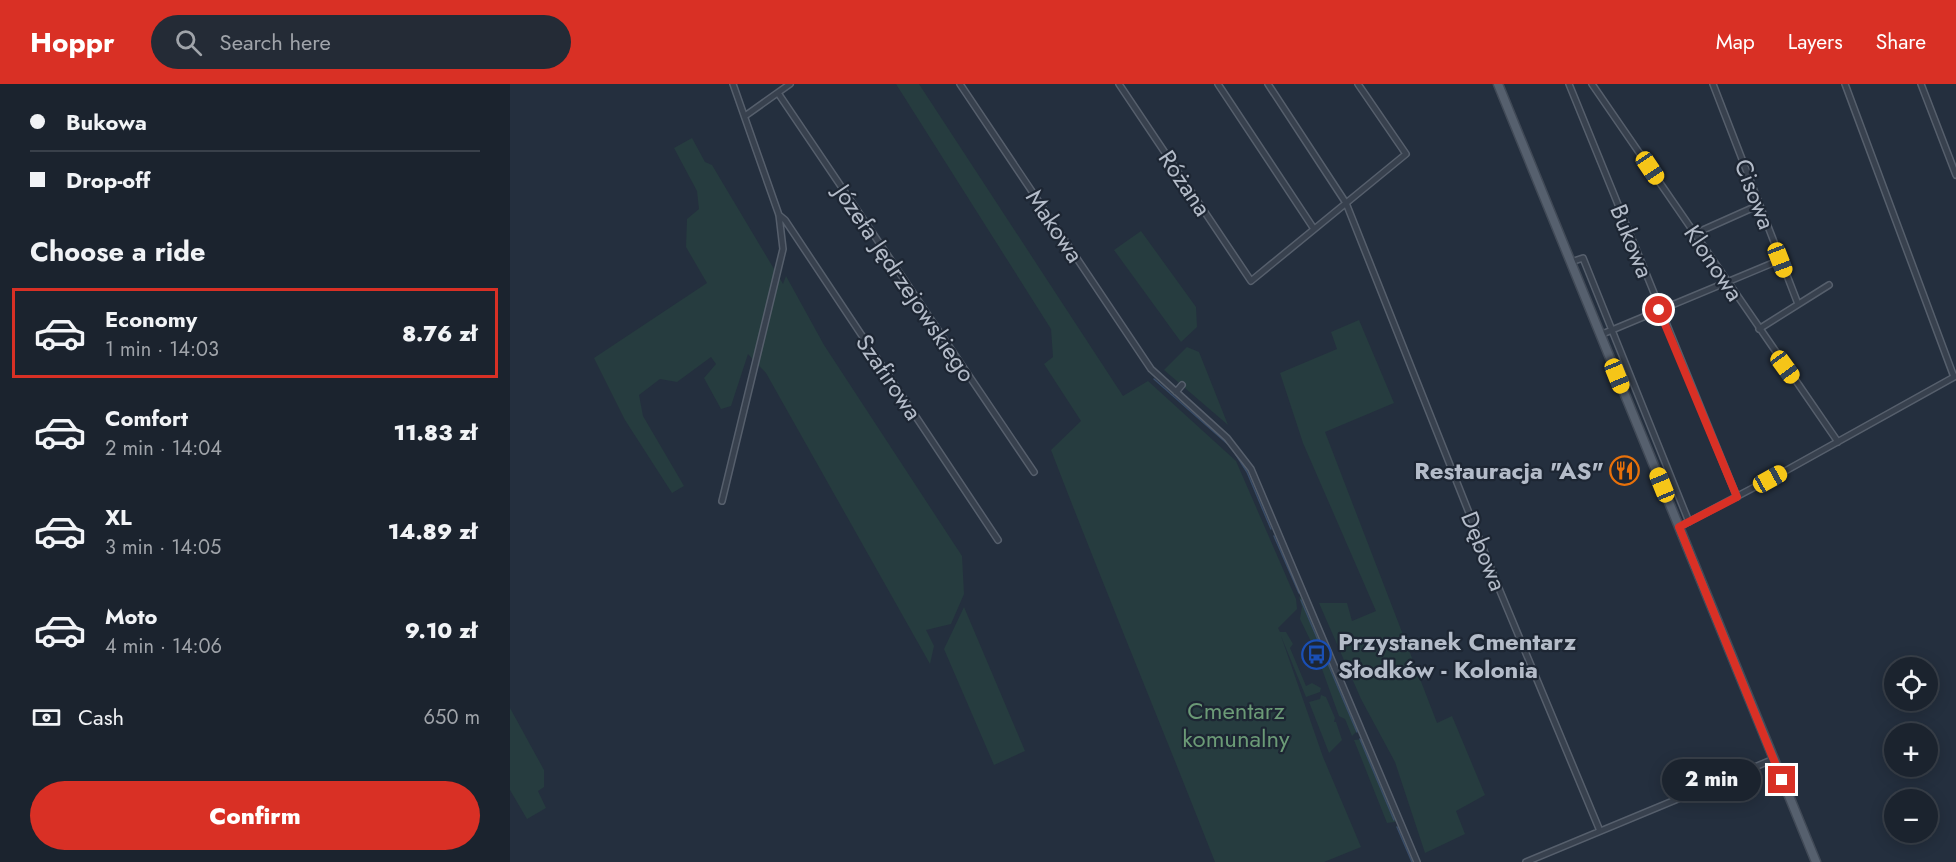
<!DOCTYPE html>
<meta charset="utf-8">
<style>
body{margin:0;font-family:Jost,sans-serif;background:#242b36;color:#f1f3f6;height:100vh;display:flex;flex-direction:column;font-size:22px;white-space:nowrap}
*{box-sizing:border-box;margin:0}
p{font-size:20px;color:#a0a4aa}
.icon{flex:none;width:33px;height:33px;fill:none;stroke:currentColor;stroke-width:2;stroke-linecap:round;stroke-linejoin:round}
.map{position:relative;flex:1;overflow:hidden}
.sheet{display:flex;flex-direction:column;background:#1b232e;width:510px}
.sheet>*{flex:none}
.top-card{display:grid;align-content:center;height:132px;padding:0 30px;background:#1b232e}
.buttons{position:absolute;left:1374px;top:573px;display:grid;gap:12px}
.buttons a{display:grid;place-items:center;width:54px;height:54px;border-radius:50%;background:#1b232e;box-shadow:0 3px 15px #0003,0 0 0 2px #39404a;font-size:30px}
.end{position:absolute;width:27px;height:27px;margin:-14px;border:8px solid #d93025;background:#fff;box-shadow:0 0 0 3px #fff}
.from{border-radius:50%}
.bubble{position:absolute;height:42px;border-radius:21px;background:#1b232e;box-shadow:0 3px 15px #0003,0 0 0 2px #39404a;font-size:20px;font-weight:800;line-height:42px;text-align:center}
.car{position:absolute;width:18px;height:36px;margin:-18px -9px;border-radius:8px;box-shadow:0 0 4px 2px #0007;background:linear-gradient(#f5c518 24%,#345 0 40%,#f5c518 0 76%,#345 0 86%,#f5c518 0)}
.top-card b{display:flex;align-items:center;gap:21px;height:57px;font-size:22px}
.top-card b+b{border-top:2px solid #39404a}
.top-card i{width:15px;height:15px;background:#f1f3f6}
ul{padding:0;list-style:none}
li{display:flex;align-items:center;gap:18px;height:90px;margin:0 12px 9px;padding:0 18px;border:3px solid transparent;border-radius:0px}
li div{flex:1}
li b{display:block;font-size:22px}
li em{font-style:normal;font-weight:800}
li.selected{border-color:#d93025}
li>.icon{width:54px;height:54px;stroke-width:1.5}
h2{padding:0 30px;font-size:27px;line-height:72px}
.pay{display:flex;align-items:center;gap:15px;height:66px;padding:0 30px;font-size:22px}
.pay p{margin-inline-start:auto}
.button{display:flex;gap:12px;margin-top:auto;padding:12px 30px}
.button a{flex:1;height:69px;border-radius:36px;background:#d93025;color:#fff;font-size:24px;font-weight:800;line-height:69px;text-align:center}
header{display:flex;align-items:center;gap:36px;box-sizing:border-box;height:84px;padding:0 30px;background:#d93025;color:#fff}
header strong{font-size:28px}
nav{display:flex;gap:33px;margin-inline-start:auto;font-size:21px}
.search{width:420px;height:54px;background:#242b36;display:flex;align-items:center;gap:15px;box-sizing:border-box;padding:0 21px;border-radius:33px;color:#a0a4aa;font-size:22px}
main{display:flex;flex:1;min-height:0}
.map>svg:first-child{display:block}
</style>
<header>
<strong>Hoppr</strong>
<div class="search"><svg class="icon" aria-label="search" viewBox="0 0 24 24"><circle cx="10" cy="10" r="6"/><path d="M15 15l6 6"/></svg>Search here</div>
<nav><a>Map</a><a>Layers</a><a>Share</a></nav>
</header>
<main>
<section class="sheet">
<div class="top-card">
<b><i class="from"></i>Bukowa</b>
<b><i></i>Drop-off</b>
</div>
<h2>Choose a ride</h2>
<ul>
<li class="selected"><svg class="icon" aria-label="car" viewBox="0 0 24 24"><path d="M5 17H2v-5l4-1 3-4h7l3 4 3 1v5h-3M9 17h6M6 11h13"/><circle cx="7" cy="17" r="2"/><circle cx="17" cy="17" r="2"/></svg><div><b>Economy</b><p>1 min · 14:03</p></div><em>8.76 zł</em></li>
<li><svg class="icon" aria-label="car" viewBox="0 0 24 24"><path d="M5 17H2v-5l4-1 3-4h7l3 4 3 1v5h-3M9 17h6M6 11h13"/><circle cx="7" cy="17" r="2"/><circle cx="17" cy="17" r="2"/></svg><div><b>Comfort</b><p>2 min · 14:04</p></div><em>11.83 zł</em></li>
<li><svg class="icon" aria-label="car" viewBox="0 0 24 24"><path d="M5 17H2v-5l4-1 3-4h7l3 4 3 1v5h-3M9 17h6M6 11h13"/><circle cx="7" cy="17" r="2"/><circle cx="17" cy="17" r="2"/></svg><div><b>XL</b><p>3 min · 14:05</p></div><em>14.89 zł</em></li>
<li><svg class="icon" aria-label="car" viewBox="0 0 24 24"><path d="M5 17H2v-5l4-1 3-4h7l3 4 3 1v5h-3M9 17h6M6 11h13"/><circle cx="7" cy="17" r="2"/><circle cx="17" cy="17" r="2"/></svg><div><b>Moto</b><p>4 min · 14:06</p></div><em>9.10 zł</em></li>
</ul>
<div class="pay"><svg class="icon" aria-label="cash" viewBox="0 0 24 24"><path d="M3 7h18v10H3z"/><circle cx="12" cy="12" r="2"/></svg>Cash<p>650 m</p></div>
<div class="button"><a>Confirm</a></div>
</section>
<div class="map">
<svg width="1446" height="778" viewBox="0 0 1446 778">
<rect width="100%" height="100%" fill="#242f3e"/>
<path fill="#263c3f" d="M386,0H409L613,312L638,297L726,377L786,515L787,525L768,544L770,548H776L783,560L780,564L796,602L802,599L811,604L810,608L796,613L771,552L813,673L851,763L814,778H705C651,640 594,504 541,366L571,337L534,280L543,273L541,245Z
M182,54L195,78L202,81L273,200L276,192L314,261L452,472L454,510L441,540L416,546L424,562L420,580L256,289L238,270L221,322L211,325L194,294L206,280L201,273L167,298L150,295L129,311L133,332L174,402L162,409L115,336L84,274L197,199L176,163L177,135L189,125L187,107L164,64Z
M631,147L686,223L687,243L671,258L604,166Z
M849,236L884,319L815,348L927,639L942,632L975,711L946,727L955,750L915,769L885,678L851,615L809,519H837L842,537L866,527L793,359L770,289L827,265L821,248Z
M677,263L689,268L718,341L654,286Z
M789,513L793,514L848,646L842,652L835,635L829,632L808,574L810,573L808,568H806L790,535L792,523Z
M454,523L515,667L484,681L434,565Z
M811,611L816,613L825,634L824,638H826L832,656L819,669L799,618L810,615Z
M0,624L34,686V703L28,707L36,724L17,735L0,706Z
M852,655L886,735L885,738L877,739L844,656Z"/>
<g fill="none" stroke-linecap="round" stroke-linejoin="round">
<path stroke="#394c67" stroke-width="1.5" d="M644,295L721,363L737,388L761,445
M764,452L789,509
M791,516L847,648
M850,655L884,736
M887,743L902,778"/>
<defs>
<path id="minor" d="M450,0L641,285L717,354L741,385L907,778
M609,0L741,197L896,70L848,0
M708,0L804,145
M758,0L836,119L990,507L1090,747
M1059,0L1227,413
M1082,0L1328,358
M1203,0L1288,220
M1335,0L1444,293
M1411,0L1446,91
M268,9L524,388
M235,32L280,0
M269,131L275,136L488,456
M1184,150L1249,121
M1061,178L1073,174L1179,438
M1249,245L1319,201
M1090,251L1270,176
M666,308L672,301
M212,417L273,165L269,131L223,0
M1169,443L1277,386L1446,292
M1016,778L1264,675"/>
<path id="primary" d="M988,0L1306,778"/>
</defs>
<use href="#minor" stroke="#565f6c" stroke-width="8"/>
<use href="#primary" stroke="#414a57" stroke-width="11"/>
<use href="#minor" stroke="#38414e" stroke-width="5"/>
<use href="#primary" stroke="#56606e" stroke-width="8"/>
</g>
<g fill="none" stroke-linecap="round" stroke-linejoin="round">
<path stroke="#d93025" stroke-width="8" d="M1149,226L1227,413L1169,443L1272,696"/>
</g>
<defs>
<symbol id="restaurant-ring" viewBox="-11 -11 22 22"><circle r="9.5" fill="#1d2633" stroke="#e8710a" stroke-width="1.5"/><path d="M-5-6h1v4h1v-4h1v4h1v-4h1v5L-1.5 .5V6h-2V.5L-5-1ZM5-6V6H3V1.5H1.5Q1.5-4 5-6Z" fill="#e8710a"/></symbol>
<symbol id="bus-ring" viewBox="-11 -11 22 22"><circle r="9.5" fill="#1d2633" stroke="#1a4fb4" stroke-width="1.5"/><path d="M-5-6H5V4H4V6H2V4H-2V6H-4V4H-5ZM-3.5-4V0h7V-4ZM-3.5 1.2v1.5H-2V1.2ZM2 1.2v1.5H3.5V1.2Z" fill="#1a4fb4"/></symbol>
</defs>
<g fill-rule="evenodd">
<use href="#restaurant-ring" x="1098" y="370" width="33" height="33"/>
<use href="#bus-ring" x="790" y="554" width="33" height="33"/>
</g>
<g text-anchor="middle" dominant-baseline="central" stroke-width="4.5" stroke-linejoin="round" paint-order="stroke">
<g font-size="24" fill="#b4bcc9" stroke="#1d2633">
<text transform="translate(675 99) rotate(56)">Różana</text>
<text transform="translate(1245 110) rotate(69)">Cisowa</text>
<text transform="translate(545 142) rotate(56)">Makowa</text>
<text transform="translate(1122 157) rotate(68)">Bukowa</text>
<text transform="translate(1204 179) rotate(56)">Klonowa</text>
<text transform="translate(395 199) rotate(56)">Józefa Jędrzejowskiego</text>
<text transform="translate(379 293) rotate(56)">Szafirowa</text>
<text transform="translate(974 467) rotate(68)">Dębowa</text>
</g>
<g font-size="24" font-weight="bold" fill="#b4bcc9" stroke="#1d2633" text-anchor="end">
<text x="1094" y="386">Restauracja "AS"</text>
<text x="828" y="557" text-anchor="start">Przystanek Cmentarz<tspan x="828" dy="28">Słodków - Kolonia</tspan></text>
</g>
<g font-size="24" fill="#6b9a76" stroke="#1d2633">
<text x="726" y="626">Cmentarz<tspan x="726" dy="28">komunalny</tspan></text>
</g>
</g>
</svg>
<div class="buttons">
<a><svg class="icon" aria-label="locate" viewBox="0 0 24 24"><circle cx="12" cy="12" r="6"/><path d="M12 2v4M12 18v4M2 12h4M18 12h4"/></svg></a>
<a>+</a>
<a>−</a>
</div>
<i class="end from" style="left:1149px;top:226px"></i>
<i class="end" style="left:1272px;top:696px"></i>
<div class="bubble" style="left:1152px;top:675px;width:99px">2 min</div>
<i class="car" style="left:1140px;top:84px;rotate:146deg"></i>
<i class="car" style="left:1270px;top:176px;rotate:159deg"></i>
<i class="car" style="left:1275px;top:283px;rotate:144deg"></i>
<i class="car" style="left:1107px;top:292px;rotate:158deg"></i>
<i class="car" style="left:1260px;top:395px;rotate:61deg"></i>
<i class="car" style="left:1152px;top:401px;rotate:338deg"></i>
</div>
</main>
